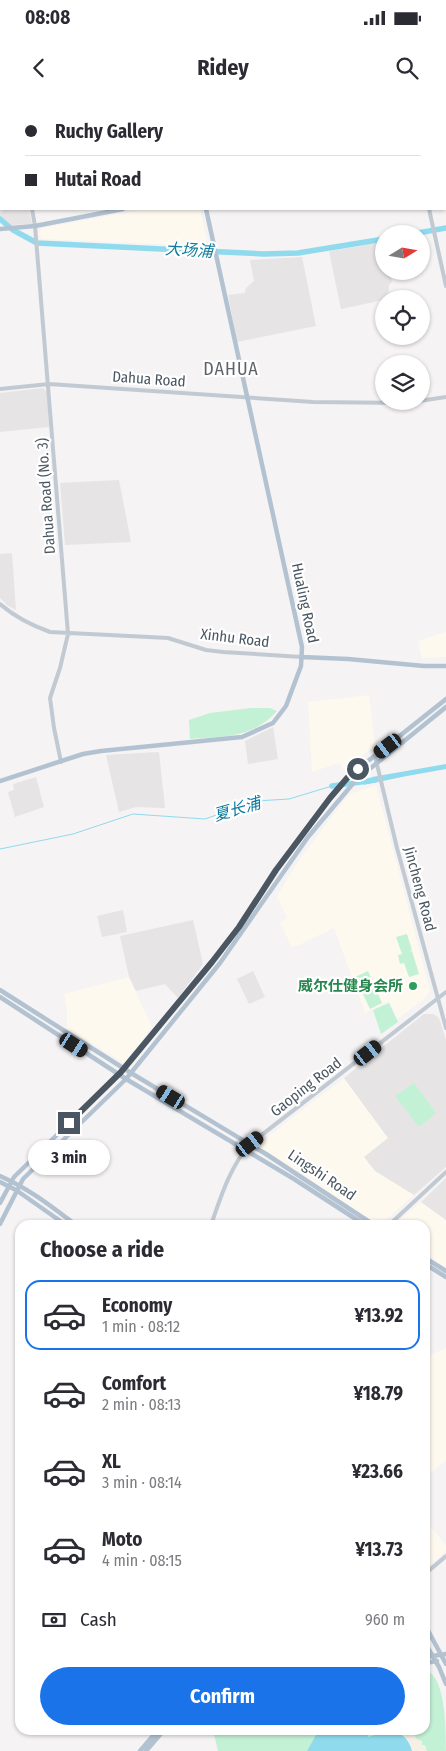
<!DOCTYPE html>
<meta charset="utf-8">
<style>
body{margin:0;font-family:"Fira Sans Condensed","Noto Sans SC",sans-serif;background:#f7f7f7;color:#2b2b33;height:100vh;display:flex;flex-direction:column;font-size:19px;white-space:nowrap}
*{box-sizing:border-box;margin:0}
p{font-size:16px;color:#7c7c81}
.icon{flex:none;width:28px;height:28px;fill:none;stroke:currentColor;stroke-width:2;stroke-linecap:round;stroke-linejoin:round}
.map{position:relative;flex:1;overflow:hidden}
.sheet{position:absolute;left:15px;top:1120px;width:415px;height:515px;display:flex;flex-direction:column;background:#fff;border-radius:15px;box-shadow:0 1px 4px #0004}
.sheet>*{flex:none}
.top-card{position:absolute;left:0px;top:0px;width:446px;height:110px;box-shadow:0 1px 4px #0004;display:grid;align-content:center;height:110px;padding:0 25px;background:#fff}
.needle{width:32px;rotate:79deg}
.tools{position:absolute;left:375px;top:125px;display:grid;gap:10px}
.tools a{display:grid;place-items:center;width:55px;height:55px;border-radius:50%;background:#fff;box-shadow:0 1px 4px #0004;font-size:25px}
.end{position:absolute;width:22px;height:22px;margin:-11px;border:6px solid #4a5661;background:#fff;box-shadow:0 0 0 2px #fff}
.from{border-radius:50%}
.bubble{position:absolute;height:35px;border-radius:18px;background:#fff;box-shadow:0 1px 4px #0004;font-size:16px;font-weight:700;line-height:35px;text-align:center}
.car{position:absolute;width:15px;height:30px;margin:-15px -8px;border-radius:6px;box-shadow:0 0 4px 1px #0007;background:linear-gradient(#222 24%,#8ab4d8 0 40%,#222 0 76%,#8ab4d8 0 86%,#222 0)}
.top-card b{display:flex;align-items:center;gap:18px;height:48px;font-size:19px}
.top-card b+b{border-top:1px solid #e1e1e2}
.top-card i{width:12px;height:12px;background:#2b2b33}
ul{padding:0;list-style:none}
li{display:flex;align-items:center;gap:15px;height:70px;margin:0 10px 8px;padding:0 15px;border:2px solid transparent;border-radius:15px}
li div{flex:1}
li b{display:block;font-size:19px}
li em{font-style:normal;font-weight:700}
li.active{border-color:#1a73e8}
li>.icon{width:45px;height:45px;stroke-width:1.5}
h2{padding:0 25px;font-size:22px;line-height:60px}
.pay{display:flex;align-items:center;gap:12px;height:55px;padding:0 25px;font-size:19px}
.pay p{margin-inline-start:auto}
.button{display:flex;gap:10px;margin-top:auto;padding:10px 25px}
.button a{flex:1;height:58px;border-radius:30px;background:#1a73e8;color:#fff;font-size:20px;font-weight:700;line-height:58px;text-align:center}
.status{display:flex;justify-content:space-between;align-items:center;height:35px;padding:0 25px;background:#fff;direction:ltr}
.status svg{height:14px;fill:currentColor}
header{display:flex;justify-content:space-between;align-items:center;height:65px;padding:0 25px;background:#fff;font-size:22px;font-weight:700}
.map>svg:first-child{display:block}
</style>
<div class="status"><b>08:08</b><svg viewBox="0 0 49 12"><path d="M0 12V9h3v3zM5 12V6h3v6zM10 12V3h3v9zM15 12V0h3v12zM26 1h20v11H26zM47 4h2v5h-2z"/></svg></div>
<header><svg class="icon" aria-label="back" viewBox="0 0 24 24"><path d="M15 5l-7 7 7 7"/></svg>Ridey<svg class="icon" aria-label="search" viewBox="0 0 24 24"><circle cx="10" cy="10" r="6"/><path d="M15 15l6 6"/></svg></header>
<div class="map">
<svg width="446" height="1651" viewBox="0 0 446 1651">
<rect width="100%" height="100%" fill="#f5f3f3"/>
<path fill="#fdf9ef" d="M145,109H200L208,146L42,139L39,134L41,128Z
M446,532V557L422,558L418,541Z
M369,595L375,646L343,670L339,663L312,672L308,602Z
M376,685L430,891L424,899L397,919L389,901L365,913L334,828L299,845L292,847L280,823L287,818L277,796L299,760L343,702L350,694Z
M129,877L152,927L124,963L67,929V911L64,894Z
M344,978L388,1038L364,1057L414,1095L380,1125H378L257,1045Z
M421,1102L446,1120V1168L425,1154V1125H394Z
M446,1248V1360L425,1378V1260L434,1253Z
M425,1420L446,1445V1451L425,1470Z"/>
<path fill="#e6e4e5" d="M0,80H1V109H29L32,124L11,125L0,116Z
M383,142L384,171H390L392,182L389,185L388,199L341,209L329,151Z
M302,157L316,226L237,242L228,195L245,193L246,188L254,181L250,160Z
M43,288L47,292L49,327L0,332V293Z
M119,380L131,442L65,445L60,383Z
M12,453L16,510L8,506L0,498V454Z
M273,627L278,659L248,664L245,641Z
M159,652L165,708L136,707L119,712L106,655Z
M36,677L44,707L15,717L8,692L14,690L13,684Z
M123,810L127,832L102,837L97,816Z
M193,820L203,864L178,898L165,884L136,891L129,877L120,836Z
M253,871L265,897L249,904L237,879Z
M424,914H433L439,918L446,940V1067L414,1095L375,1071L364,1057L388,1038L344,978Z
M446,1078V1120L421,1102Z"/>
<path fill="#c3f1d5" d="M251,608H270L277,611C251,639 225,636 190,639L189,620L210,613Z
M407,834L412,850L409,852L412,851L419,874L409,877L404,863L400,864L398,855L402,854L396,837Z
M368,871L382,903L370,909L355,877Z
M389,903L398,922L381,934L373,910Z
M414,983L436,1013L419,1027L395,996Z
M425,1570C446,1575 446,1630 446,1651H218L213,1630H425Z"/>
<path fill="#f5f0e5" d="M401,1630L411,1631L417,1639L422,1641V1645H425L427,1651H412L411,1647L399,1633Z"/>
<path fill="#90daee" d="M446,664V669L407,676L363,685L372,677Z
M314,1630H363L364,1634L367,1633L368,1637C387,1632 405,1626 412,1651H307L316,1635Z"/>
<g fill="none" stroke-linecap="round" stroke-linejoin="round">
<path stroke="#90daee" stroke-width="1" d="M0,749L73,734L133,714L205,719L256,701L289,699L332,686"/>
<path stroke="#90daee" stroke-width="5.5" d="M0,119L13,130L37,143L264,154L298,153L384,139
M412,134L446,128
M332,686L375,680"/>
<path stroke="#c1cad2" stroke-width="4" d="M10,0L11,1
M405,0V1
M32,109L35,126L68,534L60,568L50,598L54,628L61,662
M429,109L446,186
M0,289L49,284L313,302L406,303L446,297
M0,504C15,517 31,525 50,532L168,538L206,550L223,552L302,557
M375,656L397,748L446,928
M211,1125C221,1096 230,1067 250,1044L446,892
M389,1125L446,1072
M425,1474L446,1456"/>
<path stroke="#b3c2d1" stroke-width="4.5" d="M186,0V1
M445,47L446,46
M0,129L35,126L123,109
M302,557L348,559L424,566H446
M0,681L83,654L101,651L242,637L273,623L286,606L301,566L302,547L206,109
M0,890L131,973L266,1054L374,1125
M0,897L126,979L294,1079L365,1125
M0,1076C28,1088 52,1107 76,1125
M0,1082L16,1090L66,1125
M0,1103L14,1077L121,972L212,862L239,827L276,770L330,698L348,677L446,599
M0,1124L23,1079L126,979L220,863L308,737L356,680L446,607
M425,1158L446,1171
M425,1164L446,1177
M425,1525L446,1564
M425,1543L439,1567L446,1584
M425,1557L446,1554
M425,1563L437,1561
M140,1651L158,1630
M146,1651L164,1630"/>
</g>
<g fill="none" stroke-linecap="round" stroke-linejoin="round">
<path stroke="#4a5661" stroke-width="6" d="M69,1023L121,972L212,862L239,827L276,770L330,698L348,677L358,669"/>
</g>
<circle fill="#2e9e5b" stroke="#fff" stroke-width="2" cx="413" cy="886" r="5"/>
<g text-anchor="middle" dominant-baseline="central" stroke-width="4.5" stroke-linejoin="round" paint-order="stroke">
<g font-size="15" fill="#4a5661" stroke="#fff">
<text transform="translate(149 279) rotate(4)">Dahua Road</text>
<text transform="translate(46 396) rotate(-94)">Dahua Road (No. 3)</text>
<text transform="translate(305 503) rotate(78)">Hualing Road</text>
<text transform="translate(235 538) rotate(7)">Xinhu Road</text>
<text transform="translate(420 789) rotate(75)">Jincheng Road</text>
<text transform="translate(306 987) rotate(-38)">Gaoping Road</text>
<text transform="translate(322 1075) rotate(34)">Lingshi Road</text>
</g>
<g font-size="15" font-weight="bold" fill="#27864d" stroke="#fff" text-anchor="end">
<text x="403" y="886">威尔仕健身会所</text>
</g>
<g font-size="16" font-style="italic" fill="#0c7c9b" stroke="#fff">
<text transform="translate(189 150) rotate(3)">大场浦</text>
<text transform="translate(237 709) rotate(-16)">夏长浦</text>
</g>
<g font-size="18" letter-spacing="1" fill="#5f6368" stroke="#fff">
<text x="231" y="269">DAHUA</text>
</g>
</g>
</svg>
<div class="tools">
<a><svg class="needle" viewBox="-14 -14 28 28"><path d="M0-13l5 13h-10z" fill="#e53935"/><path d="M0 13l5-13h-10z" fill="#7c7c81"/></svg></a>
<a><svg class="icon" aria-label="locate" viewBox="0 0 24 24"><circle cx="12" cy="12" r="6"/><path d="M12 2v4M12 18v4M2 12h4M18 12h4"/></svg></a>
<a><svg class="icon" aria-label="layers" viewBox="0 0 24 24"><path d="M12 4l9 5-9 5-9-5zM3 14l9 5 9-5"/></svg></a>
</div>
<i class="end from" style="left:358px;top:669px"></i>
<i class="end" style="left:69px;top:1023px"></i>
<div class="bubble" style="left:28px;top:1040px;width:82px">3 min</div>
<i class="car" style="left:388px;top:646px;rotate:233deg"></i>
<i class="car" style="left:74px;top:945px;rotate:123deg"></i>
<i class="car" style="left:368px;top:953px;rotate:52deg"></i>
<i class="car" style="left:171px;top:997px;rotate:301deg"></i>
<i class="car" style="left:250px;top:1044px;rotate:52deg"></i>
<div class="top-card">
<b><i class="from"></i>Ruchy Gallery</b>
<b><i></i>Hutai Road</b>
</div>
<section class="sheet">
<h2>Choose a ride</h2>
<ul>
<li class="active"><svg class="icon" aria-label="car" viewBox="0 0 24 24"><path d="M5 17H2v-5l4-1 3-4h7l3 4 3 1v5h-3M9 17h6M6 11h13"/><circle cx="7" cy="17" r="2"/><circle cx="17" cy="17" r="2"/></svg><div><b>Economy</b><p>1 min · 08:12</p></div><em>¥13.92</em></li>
<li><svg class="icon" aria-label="car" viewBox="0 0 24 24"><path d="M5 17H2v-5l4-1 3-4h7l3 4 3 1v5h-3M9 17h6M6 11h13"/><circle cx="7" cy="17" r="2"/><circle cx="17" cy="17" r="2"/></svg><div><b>Comfort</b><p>2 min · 08:13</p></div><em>¥18.79</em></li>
<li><svg class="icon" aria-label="car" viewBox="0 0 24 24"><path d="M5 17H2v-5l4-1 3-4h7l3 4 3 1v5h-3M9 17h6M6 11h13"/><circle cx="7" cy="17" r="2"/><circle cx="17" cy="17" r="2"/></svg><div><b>XL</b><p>3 min · 08:14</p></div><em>¥23.66</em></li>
<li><svg class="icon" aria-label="car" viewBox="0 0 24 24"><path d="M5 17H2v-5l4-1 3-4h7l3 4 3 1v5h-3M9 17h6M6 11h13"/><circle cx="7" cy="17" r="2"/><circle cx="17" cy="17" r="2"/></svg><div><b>Moto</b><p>4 min · 08:15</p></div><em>¥13.73</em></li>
</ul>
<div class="pay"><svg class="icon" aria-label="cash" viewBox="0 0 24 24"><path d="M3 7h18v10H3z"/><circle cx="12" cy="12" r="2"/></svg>Cash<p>960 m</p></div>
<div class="button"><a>Confirm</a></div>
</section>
</div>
